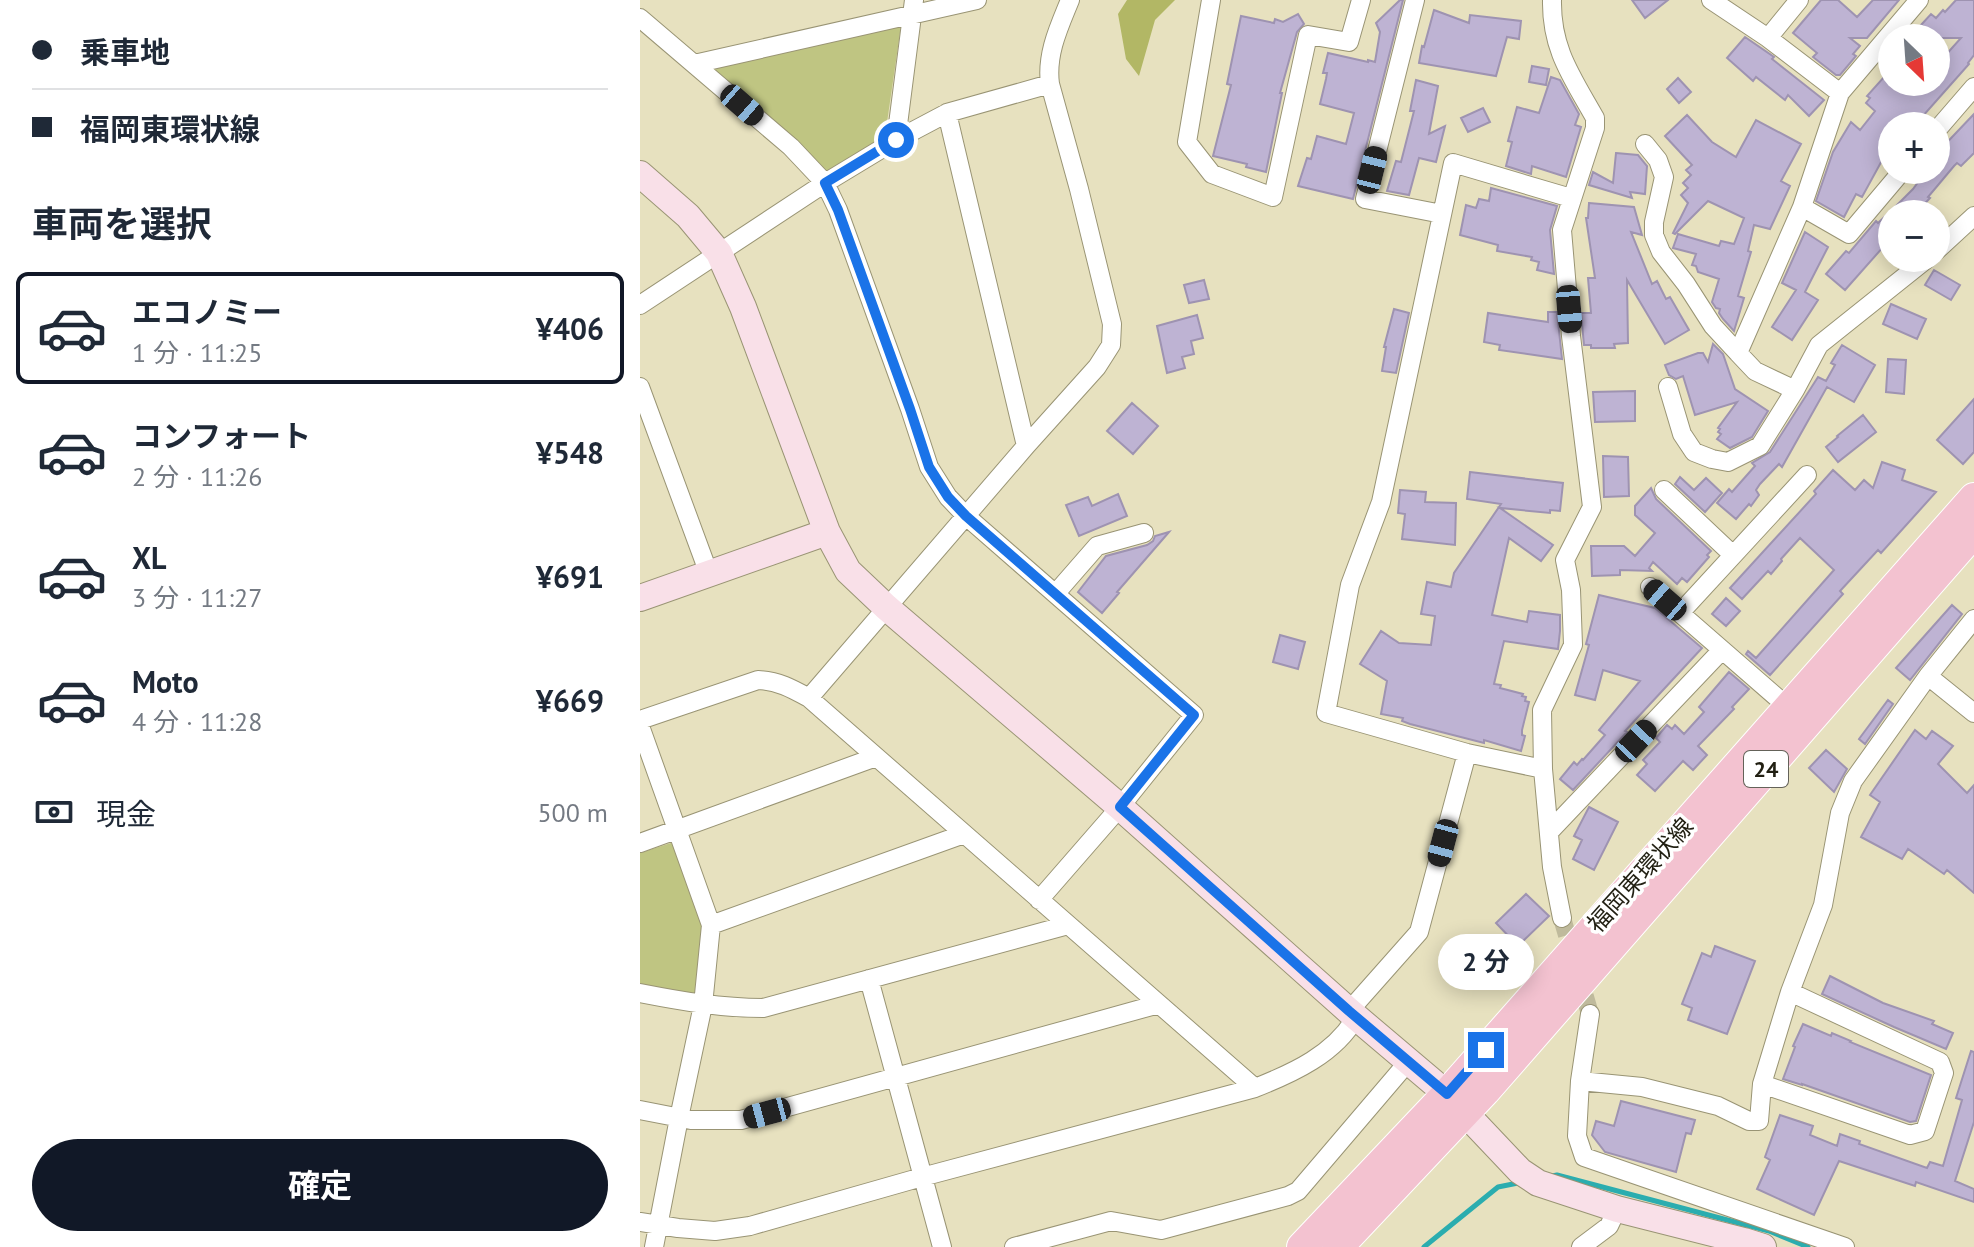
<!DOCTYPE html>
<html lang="ja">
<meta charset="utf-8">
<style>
body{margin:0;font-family:"PT Sans","Noto Sans JP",sans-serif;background:#f6f6f7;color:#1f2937;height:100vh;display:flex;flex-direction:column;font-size:30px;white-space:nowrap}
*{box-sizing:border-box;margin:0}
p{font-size:26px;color:#747a83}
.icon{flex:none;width:44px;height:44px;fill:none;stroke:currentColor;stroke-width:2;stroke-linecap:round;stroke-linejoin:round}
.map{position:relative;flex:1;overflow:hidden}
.details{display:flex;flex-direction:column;background:#fff;width:640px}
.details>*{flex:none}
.top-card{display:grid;align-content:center;height:176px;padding:0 32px;background:#fff}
.needle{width:52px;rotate:155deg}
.fabs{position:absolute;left:1238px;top:24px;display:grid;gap:16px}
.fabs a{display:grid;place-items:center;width:72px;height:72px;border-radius:50%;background:#fff;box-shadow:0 4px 20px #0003;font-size:40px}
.end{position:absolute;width:36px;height:36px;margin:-18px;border:10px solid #1a73e8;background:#fff;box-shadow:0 0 0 4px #fff}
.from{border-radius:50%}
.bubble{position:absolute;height:56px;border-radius:28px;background:#fff;box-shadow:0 4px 20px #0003;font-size:26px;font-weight:700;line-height:56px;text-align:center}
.car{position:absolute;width:24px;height:48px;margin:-24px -12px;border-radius:10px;box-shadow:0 0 6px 2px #0007;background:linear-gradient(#222 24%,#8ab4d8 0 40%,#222 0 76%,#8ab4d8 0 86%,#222 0)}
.top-card b{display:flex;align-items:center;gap:28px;height:76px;font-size:30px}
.top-card b+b{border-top:2px solid #e0e1e3}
.top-card i{width:20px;height:20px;background:#1f2937}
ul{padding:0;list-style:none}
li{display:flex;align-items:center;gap:24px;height:112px;margin:0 16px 12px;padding:0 16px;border:4px solid transparent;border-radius:12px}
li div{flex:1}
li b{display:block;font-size:30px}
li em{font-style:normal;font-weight:700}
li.on{border-color:#111827}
li>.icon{width:72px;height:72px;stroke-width:1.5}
h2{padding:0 32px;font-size:36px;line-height:96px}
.pay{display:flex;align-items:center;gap:20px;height:88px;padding:0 32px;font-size:30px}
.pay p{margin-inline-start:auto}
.primary-button{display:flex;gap:16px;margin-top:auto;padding:16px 32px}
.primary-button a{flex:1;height:92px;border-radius:48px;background:#111827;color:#fff;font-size:32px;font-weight:700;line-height:92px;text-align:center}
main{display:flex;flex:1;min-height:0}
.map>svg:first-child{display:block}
</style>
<main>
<section class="details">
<div class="top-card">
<b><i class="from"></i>乗車地</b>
<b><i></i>福岡東環状線</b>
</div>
<h2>車両を選択</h2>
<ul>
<li class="on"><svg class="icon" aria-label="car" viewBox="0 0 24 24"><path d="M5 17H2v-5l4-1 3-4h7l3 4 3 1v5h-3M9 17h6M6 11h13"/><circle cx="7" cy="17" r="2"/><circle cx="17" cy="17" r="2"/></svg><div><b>エコノミー</b><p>1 分 · 11:25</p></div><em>¥406</em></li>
<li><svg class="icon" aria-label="car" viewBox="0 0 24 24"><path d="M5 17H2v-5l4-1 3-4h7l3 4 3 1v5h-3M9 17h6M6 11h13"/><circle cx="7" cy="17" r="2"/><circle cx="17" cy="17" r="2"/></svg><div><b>コンフォート</b><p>2 分 · 11:26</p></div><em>¥548</em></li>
<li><svg class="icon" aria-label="car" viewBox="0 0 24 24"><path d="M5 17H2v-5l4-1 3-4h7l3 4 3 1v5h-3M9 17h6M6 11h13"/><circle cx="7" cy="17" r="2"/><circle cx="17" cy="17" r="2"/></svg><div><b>XL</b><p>3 分 · 11:27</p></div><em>¥691</em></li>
<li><svg class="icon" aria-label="car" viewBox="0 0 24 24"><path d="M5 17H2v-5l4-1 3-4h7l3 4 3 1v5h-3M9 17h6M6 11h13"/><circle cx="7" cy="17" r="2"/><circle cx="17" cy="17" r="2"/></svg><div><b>Moto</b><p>4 分 · 11:28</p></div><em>¥669</em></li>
</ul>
<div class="pay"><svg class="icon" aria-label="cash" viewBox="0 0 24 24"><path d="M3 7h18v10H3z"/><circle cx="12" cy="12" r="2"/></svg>現金<p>500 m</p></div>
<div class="primary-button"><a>確定</a></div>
</section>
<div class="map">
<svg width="1334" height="1247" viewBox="0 0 1334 1247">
<rect width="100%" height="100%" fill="#e7e1bf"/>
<path fill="#bfc582" d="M261,26L245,136L187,175L158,141L73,69Z
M31,843L37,848L65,926L56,994L0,985V853Z"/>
<path fill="#b2b765" d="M487,0H535L515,20L499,76L486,59L478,14Z"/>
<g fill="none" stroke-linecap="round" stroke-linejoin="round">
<path stroke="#2badaf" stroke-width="5" d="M912,1176L917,1175L1129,1231L1168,1247
M784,1247L858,1187L878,1183"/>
</g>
<path fill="#beb3d3" stroke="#9e93b1" stroke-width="2" d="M760,0H763L713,199L658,186L667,158L671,159L677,136L706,144L714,113L680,104L686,79L687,73H683L688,53L728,62V60L735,62L740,32L736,23Z
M992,0H1028L1005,18Z
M1181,0H1198L1217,17L1233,0H1259L1227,38H1210L1220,46L1213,54L1216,56L1200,75H1196L1173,57L1177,53L1153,33Z
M1316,0H1334V55L1328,63L1329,64L1274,126H1252V162L1245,155L1222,197L1216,194L1204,217L1176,201L1193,152L1211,122L1220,130L1235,111L1226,103L1230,98L1227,96L1252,68V82H1296V70L1305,60L1303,58L1321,38H1272L1283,26L1281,25L1291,14L1296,18L1303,10L1305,12Z
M794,10L829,23L830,15L881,21L879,39L867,37L856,76L779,63L782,46L784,47Z
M658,14L664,24L657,32L640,93H642L626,172L606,167L607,164L573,156L591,85L587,84L601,16L634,23L635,19L643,22Z
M1105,37L1134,57L1132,59L1184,100L1169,116L1148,95L1145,100L1116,77L1113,81L1087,58Z
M892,66L909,69L906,85L889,82Z
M911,77L920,80L939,114L935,125L941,127L926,177L892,166L891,174L866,166L872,142L868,141L877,107L899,113Z
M1038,78L1051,92L1039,103L1027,89Z
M776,80L798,86L789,134L805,126L796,162L779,158L769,195L747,191L756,161L761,162L774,111H770Z
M843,108L850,122L828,132L821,118Z
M1334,114V153L1321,166L1317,163L1314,166L1288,197L1290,198L1275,214H1252V237L1205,290L1186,274L1206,251L1209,253L1236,221L1238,223L1252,210L1273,189L1287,170H1296V154Z
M1047,115L1072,142L1096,157L1116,120L1161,144L1141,181L1150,186L1130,229L1114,225L1108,251L1111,252L1098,296L1104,298L1094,331L1083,319L1079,313L1080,309L1076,308L1072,302L1079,279L1058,272L1056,266L1052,265L1056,254L1033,248L1038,234L1079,246L1081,241L1094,244L1104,218L1068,201L1035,234L1033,233L1048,203L1041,195L1048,188L1043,183L1051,175L1046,170L1052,165L1025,136Z
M976,153L998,155L1007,166L1005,194L990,192L992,198L949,185L953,172L973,183Z
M851,188L917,206L910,230L914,274L897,270L899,262L891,260L892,257L857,251L858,245L820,235L826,205L836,208L839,199L849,201Z
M949,203L994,207L1002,235L991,232L1012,284L1017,281L1026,299L1030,297L1049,330L1025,344L987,280L988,343L974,344L975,348H951V345H944L941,313H951L948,278H955L946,218H948Z
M1165,232L1188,247L1165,292L1178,300L1152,340L1132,327L1156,290L1142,283Z
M1294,270L1320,285L1311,300L1285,285Z
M564,280L569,299L549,303L544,285Z
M1251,304L1286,319L1277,339L1243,324Z
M754,309L769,313L756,373L742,371L746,347H744Z
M908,312H917L922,359L859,350L860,345L844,342L848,313L908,322Z
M557,315L563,338L551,341L554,354L542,357L545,368L527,373L517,326Z
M1073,344L1083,354L1095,389L1128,411L1112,437L1090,448L1077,439L1081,434L1078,432L1080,429L1078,428L1097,402L1055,415L1043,376L1036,379L1029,375L1025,365L1058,353H1063L1068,362Z
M1202,345L1235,365L1214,402L1187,387L1142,467L1139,464L1120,484L1116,490L1119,495L1111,506L1109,504L1096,519L1077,503L1089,489L1092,492L1115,466L1112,463L1130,452L1178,377L1186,381L1195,365L1191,363Z
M1248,359L1266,360L1264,394L1246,392Z
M995,391V421L955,422L953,392Z
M1334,399V452L1323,464L1297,440Z
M492,403L518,426L493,454L467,431Z
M1223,415L1236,432L1198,462L1186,447L1198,437L1197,436Z
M963,456L988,457L989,496L964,497Z
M1242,462L1265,470L1262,480L1296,492L1241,553L1238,550L1200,591L1203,594L1130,675L1106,654L1108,651L1116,658L1194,570L1160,538L1141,559L1142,561L1131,574L1128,571L1102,599L1090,588L1176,494L1174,491L1193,470L1215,490L1224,480L1233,488Z
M830,472L923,483L920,511L910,510V513L860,508L913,545L901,561L869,538L852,615L887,622L889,611L920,615V631L918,649L864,641L854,684L861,685L860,688L883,694L882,696L886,697L885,701L889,702L882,730V735L885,736L881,751L844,740V743L770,724L762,721L763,718L741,714L747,681L720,664L741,631L759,643L791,645L795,616L781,614L787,582L811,587L814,573L861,504L827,499Z
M1040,477L1054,490L1066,478L1082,493L1065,512L1035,484Z
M1011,488L1016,499L1071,551L1067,555L1069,557L1047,582L1042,578L1037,584L1013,562L1009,568L1012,571L980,570V575L952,576L951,546H984L995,556L1015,533L995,515V506Z
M760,490L786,492L785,502L816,503L815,545L762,539L765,514L758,513Z
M478,494L487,516L439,536L426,505L448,497L452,506Z
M529,532L477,592L479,593L462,613L438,592L466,556L507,545L513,541L515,536Z
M959,595L1015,608L1062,648L985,731L987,732L933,790L920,779L934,762L937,765L942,759L943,760L965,735L959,730L1000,681L963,670L955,700L935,695L949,645L946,644Z
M1086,598L1100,611L1086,626L1072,614Z
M1312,605L1322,614L1270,680L1256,668Z
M640,635L665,642L658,669L633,662Z
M1089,672L1109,689L1092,707L1094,709L1058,746L1067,755L1053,770L1043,761L1015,791L997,775L1007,764L1003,760L1020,742L1016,738L1027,725L1032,729L1035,725L1044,734L1064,712L1059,707Z
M1248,700L1253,704L1225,744L1219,739Z
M1275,730L1286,739L1292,731L1313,746L1298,764L1327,793L1334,785V893L1307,870L1304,874L1268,849L1262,859L1221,837L1240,802L1230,795Z
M1186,750L1207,769L1194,792L1169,768Z
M949,807L978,822L954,870L933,859L942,840L934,836Z
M886,894L909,916L878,946L856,923Z
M1075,946L1115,961L1087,1034L1048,1020L1052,1008L1042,1004L1062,953L1071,957Z
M1190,976L1243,1003L1294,1021L1292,1024L1313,1033L1306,1049L1254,1027L1182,994Z
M1163,1024L1191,1036L1192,1033L1211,1041L1210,1042L1291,1075L1276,1121L1270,1122L1162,1084V1085L1143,1079L1155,1047L1153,1046Z
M1331,1051L1334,1052V1122L1315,1181L1334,1189V1202L1276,1182L1275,1186L1199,1161L1174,1215L1117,1189L1130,1160L1125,1157L1140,1115L1173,1126L1170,1135L1197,1146L1200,1134L1220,1141L1219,1144L1287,1168L1290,1162L1303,1166L1322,1100L1316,1098Z
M981,1101L1055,1120L1051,1134L1046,1133L1036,1172L965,1152L952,1135L956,1121L974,1126Z"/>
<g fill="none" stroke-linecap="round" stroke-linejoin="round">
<path stroke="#bfba9c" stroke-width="18" stroke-dasharray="18 9" stroke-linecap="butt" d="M922,918L950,1014"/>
<defs>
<path id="street" d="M571,0L547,142L572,174L633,197L668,35L709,42L721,0
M775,0L725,199L802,214
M912,0C911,49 932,77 955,118V128L922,230L931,336L952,507L925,560L931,590L933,645L902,710L903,769L912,867L922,918
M1071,0L1128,38L1200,93
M0,18L151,147L185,183L198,210L270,409L289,467L308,497L326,516L554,715L480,807L399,900
M1128,38L1159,0
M54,64L337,0
M307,113L386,446
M1296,131L1334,87
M256,140L274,0
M1005,144L1018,160L1024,177L1014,222V235L1021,252L1046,284L1073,326L1098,353
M1162,207L1209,234L1263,170
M1296,251L1334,216
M0,305L185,183L256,140L307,113L410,84
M0,387L69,574
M1028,387L1042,434L1054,452L1072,459L1088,462L1120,446L1155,390L1179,345L1288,258
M1155,390L1115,371L1098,353L1162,207L1200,93L1279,0
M1024,490L1093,555
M1010,587L1149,708
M416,593L457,546L504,533
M1040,613L1167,475
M1288,676L1334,713
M169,698L386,446L457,367L471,345L472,324L439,189L410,84C406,54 419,27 430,0
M0,720L118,680C138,681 151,688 169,698L615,1088
M0,726L71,925L63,1005L39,1118L14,1247
M903,769L827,753L686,713L710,585L741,502L813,163L931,198
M910,831L1081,651
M0,843L236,757
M71,925L324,834
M229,979L302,1247
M0,993C41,1001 81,1008 123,1008L428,925
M709,1011L779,932L827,753
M950,1014L940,1081L937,1136L944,1157L1205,1247
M940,1081L1002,1087L1078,1106L1109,1121H1119L1122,1084L1150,992L1183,905L1200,813L1213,781L1288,676L1334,619
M1122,1084L1270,1135L1285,1131L1304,1073L1300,1062L1150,992
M0,1110L51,1120H101L519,1004
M0,1222L38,1228L75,1231L110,1226L282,1177L615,1088C653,1073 695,1054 716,1017
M374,1247L471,1221L521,1230L648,1196L658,1191L768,1062
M941,1247L969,1226L977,1209"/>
<path id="secondary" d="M0,174L48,216L79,253L103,307L187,532L208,571L246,607L480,807L709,1011L807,1094L880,1171L898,1183L977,1209L1104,1241L1123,1247
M0,598L187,532"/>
<path id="primary" d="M662,1247L807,1094L1334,498
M698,1247L845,1091L1334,532"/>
</defs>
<use href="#street" stroke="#999474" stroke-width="20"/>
<use href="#secondary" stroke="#999474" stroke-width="28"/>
<use href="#primary" stroke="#fff" stroke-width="32"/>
<use href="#street" stroke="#fff" stroke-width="18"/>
<use href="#secondary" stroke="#f9e0e8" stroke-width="26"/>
<use href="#primary" stroke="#f3c2d0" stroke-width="30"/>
</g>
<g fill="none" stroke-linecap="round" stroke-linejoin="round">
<path stroke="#1a73e8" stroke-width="10" d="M256,140L185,183L198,210L270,409L289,467L308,497L326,516L554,715L480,807L709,1011L807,1094L846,1050"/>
</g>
<g text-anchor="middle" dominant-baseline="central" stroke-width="7" stroke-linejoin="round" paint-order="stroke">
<rect fill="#fff" stroke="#646259" stroke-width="2" x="1104" y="751" width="44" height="36" rx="6"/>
<g font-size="22" font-weight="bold" fill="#211f12">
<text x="1126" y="769">24</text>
</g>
<g font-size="24" fill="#211f12" stroke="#fff">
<text transform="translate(1000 875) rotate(-48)">福岡東環状線</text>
</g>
</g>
</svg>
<div class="fabs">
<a><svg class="needle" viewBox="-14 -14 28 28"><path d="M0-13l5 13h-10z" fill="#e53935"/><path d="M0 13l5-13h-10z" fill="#747a83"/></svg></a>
<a>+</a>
<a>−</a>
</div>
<i class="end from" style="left:256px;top:140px"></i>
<i class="end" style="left:846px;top:1050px"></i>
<div class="bubble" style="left:798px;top:934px;width:96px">2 分</div>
<i class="car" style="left:102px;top:105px;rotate:131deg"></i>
<i class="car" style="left:732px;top:170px;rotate:14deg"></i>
<i class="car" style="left:929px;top:309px;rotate:175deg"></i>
<i class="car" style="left:1025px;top:600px;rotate:311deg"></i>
<i class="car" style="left:996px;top:741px;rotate:43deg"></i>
<i class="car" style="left:803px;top:843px;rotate:195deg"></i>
<i class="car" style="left:127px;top:1113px;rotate:255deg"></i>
</div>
</main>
